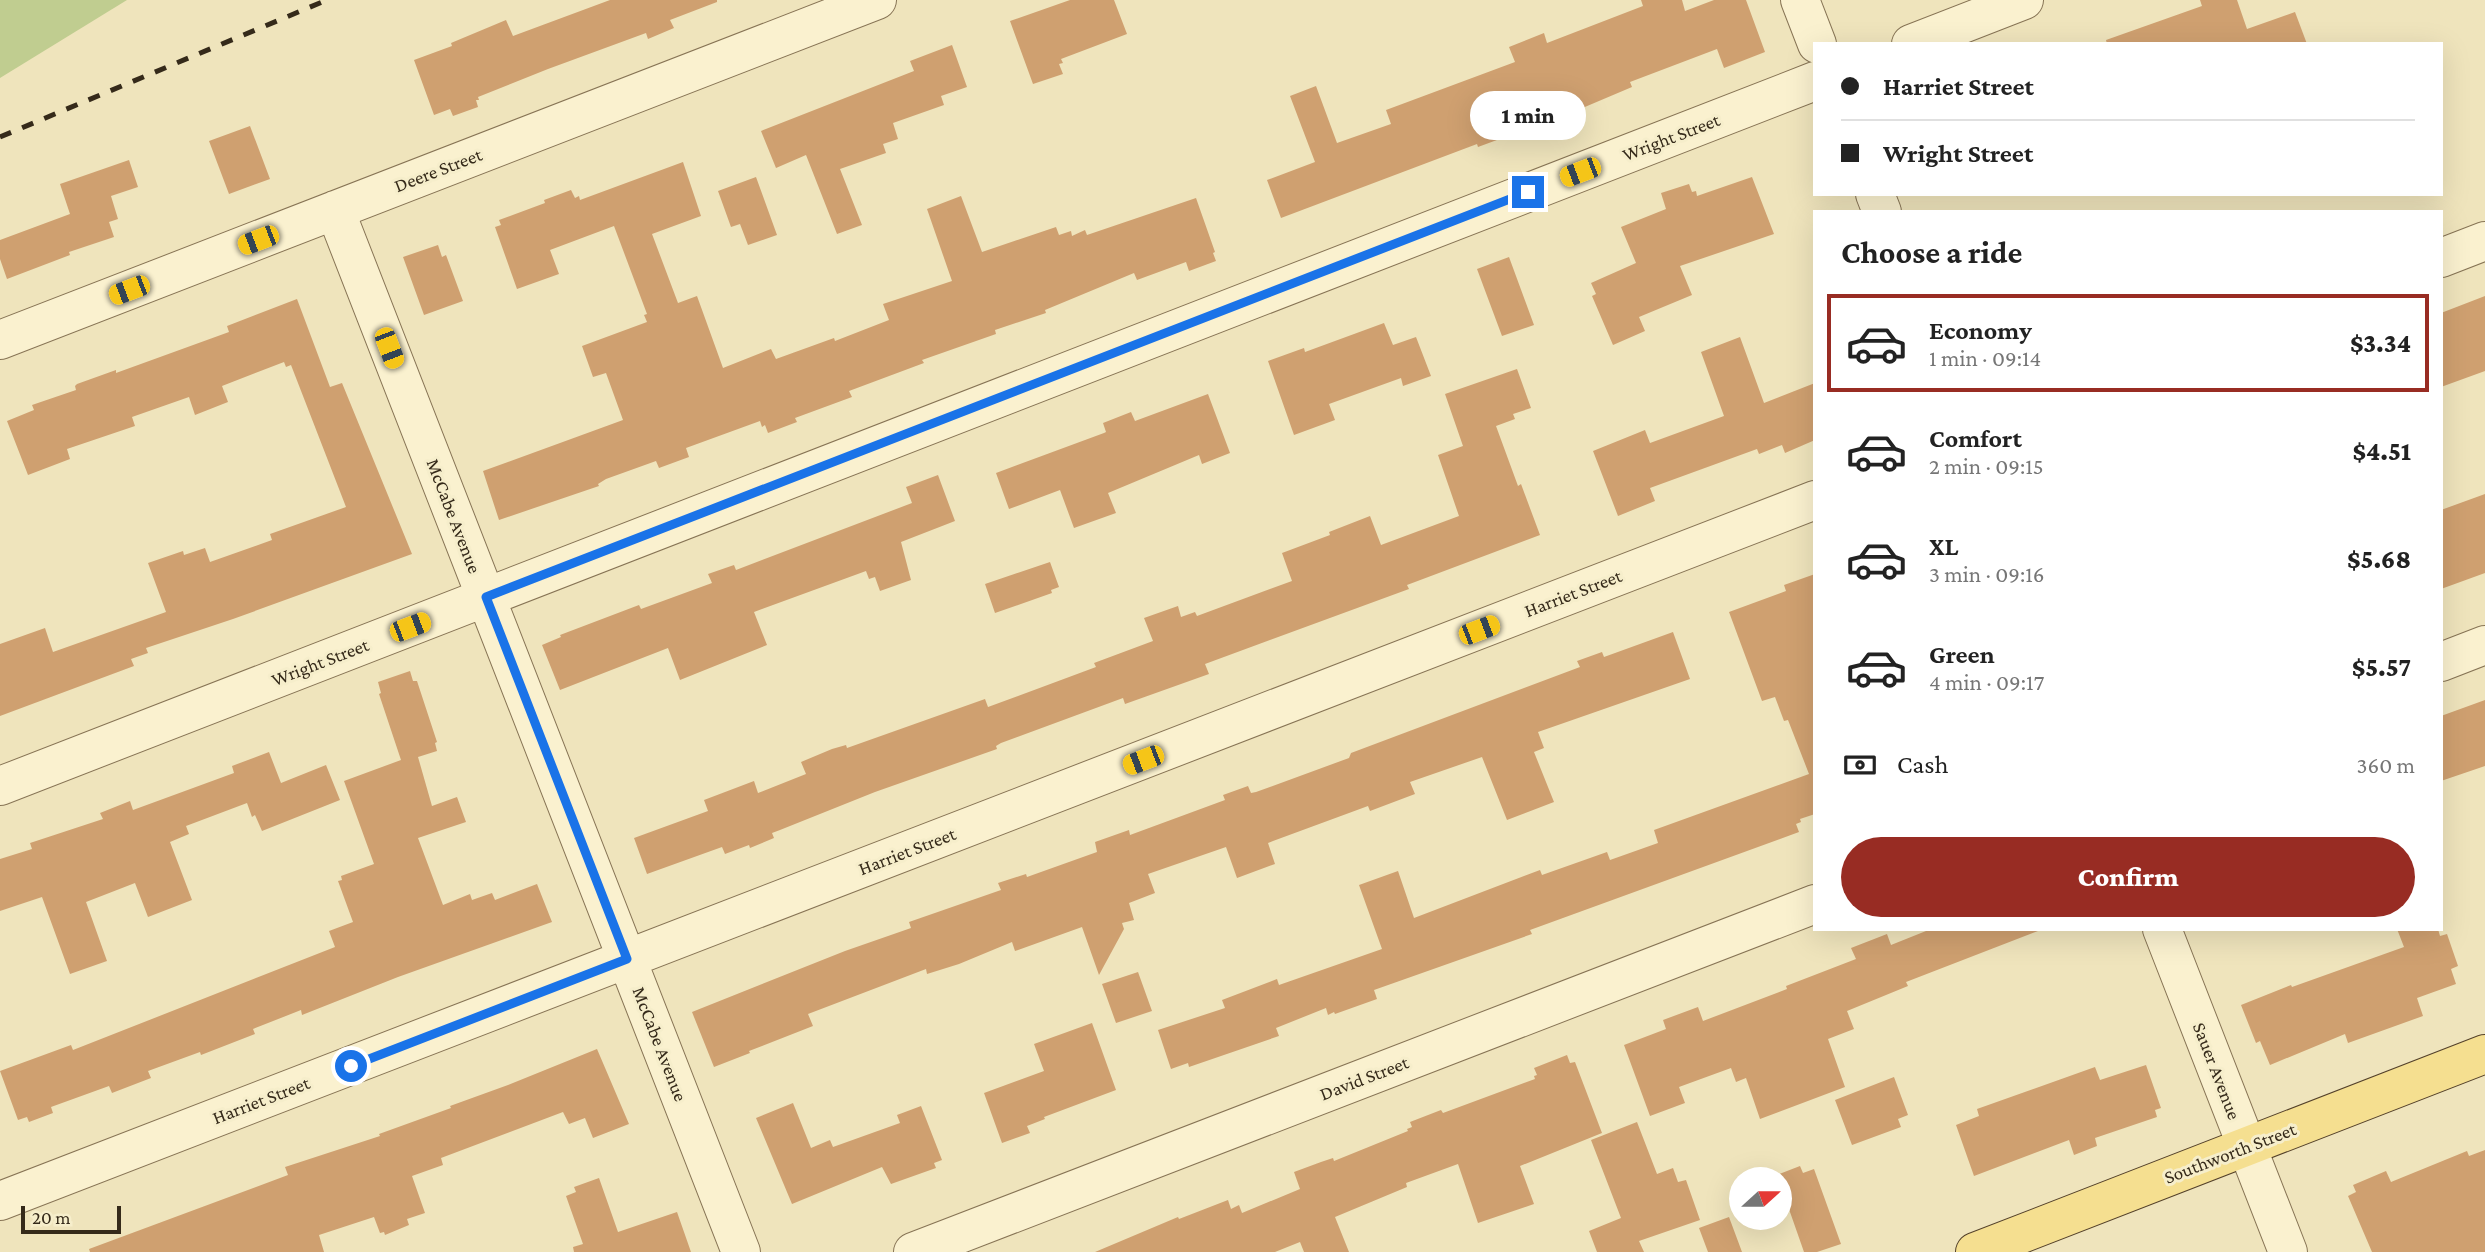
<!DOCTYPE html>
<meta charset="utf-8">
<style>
body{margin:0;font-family:"Crimson Pro",serif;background:#f6f6f6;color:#222;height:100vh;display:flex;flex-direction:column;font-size:26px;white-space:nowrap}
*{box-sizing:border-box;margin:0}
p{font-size:23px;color:#767676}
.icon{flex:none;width:38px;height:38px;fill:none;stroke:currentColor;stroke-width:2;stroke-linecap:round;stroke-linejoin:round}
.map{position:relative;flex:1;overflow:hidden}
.panel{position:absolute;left:1813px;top:210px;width:630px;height:721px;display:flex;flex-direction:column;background:#fff;border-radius:0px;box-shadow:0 7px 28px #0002}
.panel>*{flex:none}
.top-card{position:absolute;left:1813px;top:42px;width:630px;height:154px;border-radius:0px;box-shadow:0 7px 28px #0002;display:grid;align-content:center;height:154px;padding:0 28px;background:#fff}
.needle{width:46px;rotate:69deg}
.buttons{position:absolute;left:1729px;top:1167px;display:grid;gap:14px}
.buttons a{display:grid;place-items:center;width:63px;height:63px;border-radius:50%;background:#fff;box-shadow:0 7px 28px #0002;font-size:35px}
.scale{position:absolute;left:21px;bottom:18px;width:100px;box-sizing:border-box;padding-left:7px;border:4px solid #352a1a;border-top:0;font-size:19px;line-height:24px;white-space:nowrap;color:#352a1a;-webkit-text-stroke:5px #f6eecb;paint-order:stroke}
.end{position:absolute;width:32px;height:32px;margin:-16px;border:9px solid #1a73e8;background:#fff;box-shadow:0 0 0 4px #fff}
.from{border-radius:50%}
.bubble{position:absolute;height:49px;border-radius:24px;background:#fff;box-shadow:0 7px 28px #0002;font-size:23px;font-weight:800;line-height:49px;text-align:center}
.car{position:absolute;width:21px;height:42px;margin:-21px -10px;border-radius:9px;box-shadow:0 0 5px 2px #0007;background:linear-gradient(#f5c518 24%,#345 0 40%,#f5c518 0 76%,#345 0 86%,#f5c518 0)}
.top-card b{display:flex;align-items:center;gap:24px;height:66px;font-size:26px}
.top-card b+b{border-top:2px solid #e0e0e0}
.top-card i{width:18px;height:18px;background:#222}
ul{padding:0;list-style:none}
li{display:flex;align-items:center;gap:21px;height:98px;margin:0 14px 10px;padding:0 14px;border:4px solid transparent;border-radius:0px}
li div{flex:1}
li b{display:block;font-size:26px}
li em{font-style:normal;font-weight:800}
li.current{border-color:#982c23}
li>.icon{width:63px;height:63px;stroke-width:1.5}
h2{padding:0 28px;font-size:32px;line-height:84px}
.pay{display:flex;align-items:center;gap:18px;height:77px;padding:0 28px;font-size:26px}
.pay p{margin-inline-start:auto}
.action{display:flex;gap:14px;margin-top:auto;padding:14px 28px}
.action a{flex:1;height:80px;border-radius:42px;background:#982c23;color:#fff;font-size:28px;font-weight:800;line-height:80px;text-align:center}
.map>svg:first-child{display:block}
</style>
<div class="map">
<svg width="2485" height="1252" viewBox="0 0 2485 1252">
<rect width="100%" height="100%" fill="#efe4bc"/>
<path fill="#c0cd90" d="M0,0H127L0,78Z"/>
<path fill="#cfa070" d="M610,0H717V2L670,20L674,28L648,39L646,33L548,69L478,97L479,100H476L478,107L453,116L450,109L434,115L414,60L452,46L451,43L506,20L513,36Z
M1070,0H1114L1127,34L1061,59L1063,63L1059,64L1063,74L1033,84L1010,21Z
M1641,0H1682L1685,11L1714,0H1746L1765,52L1724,68L1717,49L1630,82L1632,87L1573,112L1478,147L1477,144L1281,218L1267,180L1315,162L1290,96L1316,86L1337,143L1391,124L1386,110L1515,62L1509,47L1544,33L1547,43L1643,6Z
M2200,0H2237L2247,29L2295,12L2307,44H2107L2106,40L2202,6Z
M952,45L967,87L941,96L944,105L893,123L898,139L883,144L886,153L840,169L862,225L837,234L806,155L776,168L761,131L914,71L910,61Z
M250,126L270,179L229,194L209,141Z
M129,160L138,187L111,196L118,219L109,222L114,237L69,252L70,255L7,279L0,259V240L70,214L60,184Z
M683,162L701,216L652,234L678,303L697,296L723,368L771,349L776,359L834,338L835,341L889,320L883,304L952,281L927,209L961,196L982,252L1056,227L1059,235L1071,231L1072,236L1085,230L1087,235L1196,198L1215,252L1213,253L1216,261L1189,271L1186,262L1137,280L1134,273L1045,310L1046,313L995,330L996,334L922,360L924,363L849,391L852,397L795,418L797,422L768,433L765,425L762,427L760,421L686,448L689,457L659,468L656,461L606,479L598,484L599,486L499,520L483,471L623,420L606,373L593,377L582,346L647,322L644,315L647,314L614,226L550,250L559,274L517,289L495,227L501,225L499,220L545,203L544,200L571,190L575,198L579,196L580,200Z
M756,177L777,235L748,245L740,224L731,227L718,191Z
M1752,177L1774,234L1680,266L1692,295L1639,317L1645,331L1613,345L1592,296L1596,294L1591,283L1636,263L1621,227L1666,209L1661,193L1689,184L1692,192L1696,191L1697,196Z
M438,245L442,257L446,255L463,301L424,315L403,257Z
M1509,257L1534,325L1502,336L1477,269Z
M2485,296V371L2441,387V313Z
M297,299L330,387L342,383L412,554L233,619L146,648L148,653L131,659L134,666L0,716V644L45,628L53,652L166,612L148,563L183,551L184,555L205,548L210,562L272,540L270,534L346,507L291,365L286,367L284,362L222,386L228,402L195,415L189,397L132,417L135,426L67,449L70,459L28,475L7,421L34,410L32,405L76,390L75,386L77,384L116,370V373L229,332L227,326Z
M1384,323L1393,345L1416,337L1431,376L1403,386L1401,378L1329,404L1335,420L1294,435L1268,361L1304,348L1305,352Z
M1740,337L1764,403L1815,383V440L1785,453L1782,445L1759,454L1757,449L1650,488L1655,501L1618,516L1593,451L1645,430L1650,443L1724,416L1701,352Z
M1517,369L1531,408L1513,414L1515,419L1496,426L1518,486L1521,484L1540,535L1407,585L1409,589L1205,664L1209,674L1125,704L1123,698L1001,743L996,746L997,749L875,792L780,830L772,833L774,838L750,848L749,845L725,854L722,847L647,874L634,838L708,811L704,800L754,781L758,793L806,774L801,762L832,749L846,745L847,748L985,699L988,707L1096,667L1094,663L1153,641L1144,618L1178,606L1181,617L1195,612L1197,616L1292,581L1282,553L1330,535L1329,532L1370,516L1381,545L1459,516L1438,455L1463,446L1445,394Z
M1208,394L1230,453L1202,464L1199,455L1108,493L1116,513L1074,528L1060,490L1009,509L996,473L1104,433L1106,432L1103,423L1131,412L1135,421Z
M938,475L955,521L901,542L911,580L880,591L875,577L869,579L866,571L754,612L767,645L680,680L668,648L560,690L542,645L561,637L560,635L639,605L641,609L712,583L708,574L734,565L736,570L912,503L906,487Z
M2485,494V573L2441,589V510Z
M1050,562L1059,587L1051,590L1052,593L995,613L985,584Z
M1815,574V814L1800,819L1801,822L1796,824L1799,832L1530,930L1532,934L1374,990L1377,999L1335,1014L1334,1012L1328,1015L1326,1008L1276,1028L1279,1036L1189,1067L1188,1063L1171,1069L1158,1030L1225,1008L1222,1000L1277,979L1279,985L1382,949L1359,885L1398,871L1414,918L1540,870L1542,875L1607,852L1610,860L1658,843L1654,830L1809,774L1788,720L1784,721L1775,697L1762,701L1729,612L1786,591L1784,585Z
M1673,632L1690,679L1538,732L1544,748L1534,752L1554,802L1507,820L1482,757L1410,782L1415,794L1370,811L1368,806L1273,841L1268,843L1275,864L1237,878L1226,847L1148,874L1155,893L1129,903L1134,920L1122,923L1124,929L1099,975L1082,927L1015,951L1012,942L959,964L927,974L926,969L808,1014L813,1026L749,1051L750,1053L714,1067L692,1012L845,951L911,928L909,922L1001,890L998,883L1026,874L1027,877L1097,852L1095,842L1129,830L1130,835L1225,800L1223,795L1248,786L1251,793L1256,792L1349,758L1351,753L1580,667L1577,661L1602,652L1604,657Z
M410,671L413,681H417L437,742L435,743L437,751L418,757L432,806L457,797L466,822L418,838L443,905L470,894L472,900L492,893L495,900L537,884L552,922L398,977L302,1015L301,1010L253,1029L255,1034L201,1055L200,1052L148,1071L151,1078L112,1093L109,1086L51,1107L53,1113L29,1122L27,1117L18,1120L0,1071L71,1045L73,1050L335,947L329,931L353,922L338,881L342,880L341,876L374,864L344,781L401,760L379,694L381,693L378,682Z
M2485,700V766L2441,781V716Z
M269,752L281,783L326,765L340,800L262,831L255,815L252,817L247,803L186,826L189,834L170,842L192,900L148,917L135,883L86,902L107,961L70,974L42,897L0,911V859L32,849L30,843L103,819L100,813L130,801L133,810L234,773L232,766Z
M1931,929H2038V931L1906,982L1908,986L1847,1011L1854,1029L1828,1039L1845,1087L1760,1119L1746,1078L1736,1082L1731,1068L1679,1087L1685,1103L1650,1116L1624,1045L1666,1029L1663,1020L1698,1007L1703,1021L1787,989L1786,986L1856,959L1851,948L1887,934L1891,945Z
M2397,929H2438L2440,936L2447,934L2458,966L2451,969L2456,984L2417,998L2423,1016L2348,1043L2345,1034L2270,1065L2260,1041L2256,1043L2241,1005L2291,985L2292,987L2404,947Z
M1138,972L1152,1011L1116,1023L1102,984Z
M1092,1023L1116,1090L1044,1117L1045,1119L1027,1126L1030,1133L1002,1143L984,1093L1044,1071L1034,1044Z
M597,1049L629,1124L593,1138L585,1118L569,1124L563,1112L441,1158L443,1165L412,1176L425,1213L407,1219L409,1225L385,1235L384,1232L380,1233L374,1217L319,1235L324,1252H90L89,1249L288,1175L285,1167L380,1136L379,1134L451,1108L450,1106L508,1085Z
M1567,1055L1570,1063L1575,1062L1602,1133L1520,1166L1534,1204L1478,1223L1458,1164L1406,1183L1407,1187L1335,1217L1349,1252H1304L1300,1242L1275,1252H1095L1178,1217L1179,1219L1228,1200L1231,1209L1239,1205L1242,1213L1300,1189L1294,1172L1321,1162L1333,1158L1334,1161L1408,1131L1407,1129L1412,1127L1410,1122L1441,1110L1443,1113L1535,1079L1534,1076L1537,1075L1534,1068Z
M2146,1065L2161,1108L2155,1110L2157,1117L2095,1138L2097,1146L2074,1155L2069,1140L1974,1176L1956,1125L1979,1116L1977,1109L2095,1067L2100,1080Z
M1894,1077L1908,1115L1898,1119L1901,1127L1852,1145L1835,1100Z
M793,1103L811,1148L830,1140L833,1147L900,1123L897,1115L921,1106L942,1160L934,1163L936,1168L891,1184L882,1167L792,1204L756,1118Z
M1637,1122L1657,1174L1673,1168L1678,1182L1686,1180L1700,1220L1639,1241L1644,1252H1597L1589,1231L1621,1218L1591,1140Z
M2485,1150V1252H2372L2348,1196L2356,1192L2353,1185L2386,1171L2391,1182L2467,1151L2469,1156Z
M1800,1166L1803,1173L1814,1169L1841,1244L1817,1252H1804L1777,1175Z
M599,1178L618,1232L677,1212L691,1252H574L573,1247L583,1244L566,1196L576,1192L574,1187Z
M1729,1217L1742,1252H1708L1699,1228Z"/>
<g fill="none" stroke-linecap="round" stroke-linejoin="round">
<defs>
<path id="minor" d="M1800,0L1817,44
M1911,44L2024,0
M1875,194L1882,212
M335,210L741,1252
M2441,258L2485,241
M0,340L877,0
M2441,662L2485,645
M0,786L1815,81
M2162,929L2288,1252
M0,1201L1815,500
M913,1252L1815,904"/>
<path id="major" d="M1975,1252L2485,1054"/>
</defs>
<use href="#minor" stroke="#877455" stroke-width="40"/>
<use href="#major" stroke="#54412a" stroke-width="40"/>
<use href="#minor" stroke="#faf1cf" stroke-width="38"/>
<use href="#major" stroke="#f5df90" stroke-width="38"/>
<path stroke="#352a1a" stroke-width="5" stroke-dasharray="12 12" stroke-linecap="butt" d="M0,137L327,0"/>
</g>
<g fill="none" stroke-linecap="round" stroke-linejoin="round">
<path stroke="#1a73e8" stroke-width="9" d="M351,1066L627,959L486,597L1528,192"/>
</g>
<g text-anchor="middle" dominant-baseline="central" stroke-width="6" stroke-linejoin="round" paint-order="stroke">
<g font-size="19" fill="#352a1a" stroke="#f6eecb">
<text transform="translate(1671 137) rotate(-21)">Wright Street</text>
<text transform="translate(438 170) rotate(-21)">Deere Street</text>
<text transform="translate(454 516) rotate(69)">McCabe Avenue</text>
<text transform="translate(1573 593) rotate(-21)">Harriet Street</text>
<text transform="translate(320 662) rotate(-21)">Wright Street</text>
<text transform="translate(907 851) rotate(-21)">Harriet Street</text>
<text transform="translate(660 1044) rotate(69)">McCabe Avenue</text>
<text transform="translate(2217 1071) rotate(69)">Sauer Avenue</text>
<text transform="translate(1364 1078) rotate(-21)">David Street</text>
<text transform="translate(261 1100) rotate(-21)">Harriet Street</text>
<text transform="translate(2230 1153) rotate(-21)">Southworth Street</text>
</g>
</g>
</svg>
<div class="buttons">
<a><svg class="needle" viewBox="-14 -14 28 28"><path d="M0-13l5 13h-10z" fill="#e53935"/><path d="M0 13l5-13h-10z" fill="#767676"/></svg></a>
</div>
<div class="scale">20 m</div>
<i class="end from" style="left:351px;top:1066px"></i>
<i class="end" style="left:1528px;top:192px"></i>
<div class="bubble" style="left:1470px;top:91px;width:116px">1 min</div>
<i class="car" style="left:1580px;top:172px;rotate:249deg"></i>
<i class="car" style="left:258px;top:240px;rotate:249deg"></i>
<i class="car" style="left:129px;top:290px;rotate:249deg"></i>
<i class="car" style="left:389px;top:348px;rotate:159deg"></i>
<i class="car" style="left:410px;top:627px;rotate:69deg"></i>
<i class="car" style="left:1479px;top:630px;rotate:69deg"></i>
<i class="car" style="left:1143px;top:760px;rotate:249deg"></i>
<div class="top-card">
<b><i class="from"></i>Harriet Street</b>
<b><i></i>Wright Street</b>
</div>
<section class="panel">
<h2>Choose a ride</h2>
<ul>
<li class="current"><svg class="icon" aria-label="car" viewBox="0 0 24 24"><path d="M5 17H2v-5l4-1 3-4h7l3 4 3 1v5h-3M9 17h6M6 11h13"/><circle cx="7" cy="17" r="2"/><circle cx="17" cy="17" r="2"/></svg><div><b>Economy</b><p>1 min · 09:14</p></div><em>$3.34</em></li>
<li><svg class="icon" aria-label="car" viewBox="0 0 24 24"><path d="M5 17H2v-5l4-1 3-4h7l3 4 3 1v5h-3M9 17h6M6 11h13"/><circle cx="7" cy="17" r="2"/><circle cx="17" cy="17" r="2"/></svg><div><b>Comfort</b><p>2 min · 09:15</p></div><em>$4.51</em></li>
<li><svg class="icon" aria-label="car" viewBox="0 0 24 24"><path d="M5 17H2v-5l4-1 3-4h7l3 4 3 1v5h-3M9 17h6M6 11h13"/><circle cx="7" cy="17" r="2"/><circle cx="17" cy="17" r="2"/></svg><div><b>XL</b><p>3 min · 09:16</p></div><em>$5.68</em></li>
<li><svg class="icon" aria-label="car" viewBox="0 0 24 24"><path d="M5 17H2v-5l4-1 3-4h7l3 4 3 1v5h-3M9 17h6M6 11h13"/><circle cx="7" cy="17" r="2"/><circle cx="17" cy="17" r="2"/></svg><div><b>Green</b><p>4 min · 09:17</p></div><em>$5.57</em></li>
</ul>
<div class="pay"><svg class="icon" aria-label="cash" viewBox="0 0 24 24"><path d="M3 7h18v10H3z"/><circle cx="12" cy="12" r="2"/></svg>Cash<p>360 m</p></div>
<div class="action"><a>Confirm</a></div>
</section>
</div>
